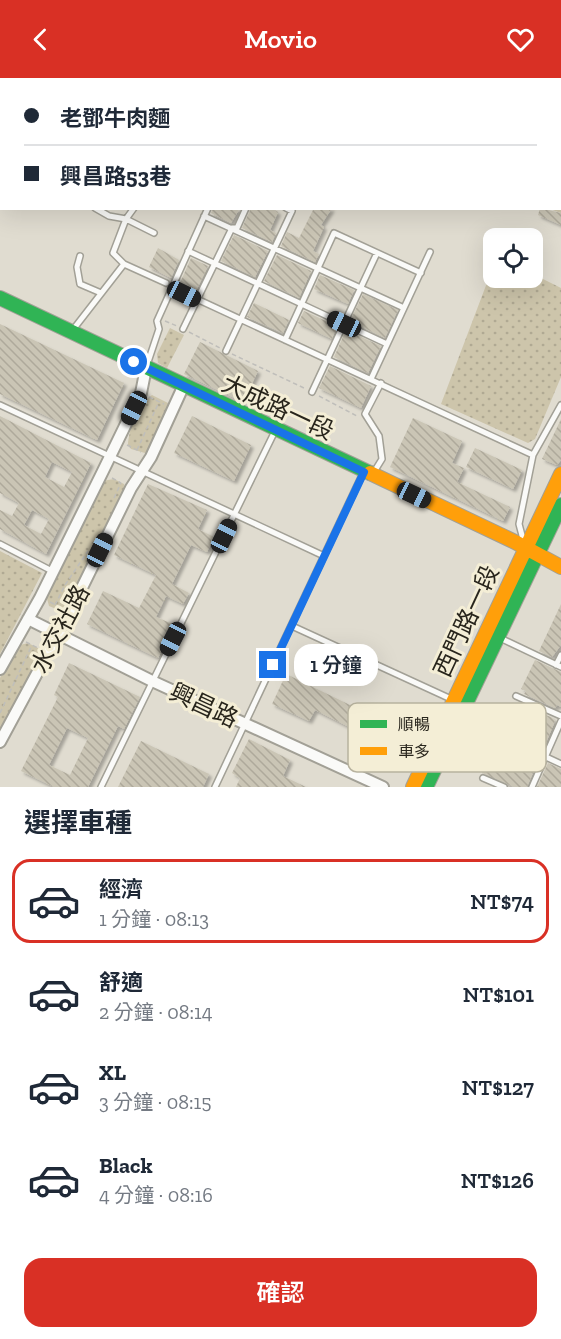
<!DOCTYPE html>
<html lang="zh-TW">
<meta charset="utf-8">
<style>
body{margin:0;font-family:"Zilla Slab","Noto Sans TC",serif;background:#f6f6f7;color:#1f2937;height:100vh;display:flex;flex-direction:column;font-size:22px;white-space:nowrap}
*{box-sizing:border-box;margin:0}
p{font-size:20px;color:#747a83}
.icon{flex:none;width:33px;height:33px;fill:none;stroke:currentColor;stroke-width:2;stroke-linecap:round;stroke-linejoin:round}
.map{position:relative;height:709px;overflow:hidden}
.sheet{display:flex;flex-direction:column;background:#fff;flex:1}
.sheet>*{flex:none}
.top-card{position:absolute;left:0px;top:0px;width:561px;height:132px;box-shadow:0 6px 24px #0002;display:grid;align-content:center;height:132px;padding:0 24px;background:#fff}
.tools{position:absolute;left:483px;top:150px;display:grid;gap:12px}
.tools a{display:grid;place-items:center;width:60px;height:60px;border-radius:12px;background:#fff;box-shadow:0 6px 24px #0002;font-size:30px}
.end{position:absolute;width:27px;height:27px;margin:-14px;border:8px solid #1a73e8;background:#fff;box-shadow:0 0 0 3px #fff}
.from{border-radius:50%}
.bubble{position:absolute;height:42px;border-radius:18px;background:#fff;box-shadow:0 6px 24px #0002;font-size:20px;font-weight:600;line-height:42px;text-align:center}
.car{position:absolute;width:18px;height:36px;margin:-18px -9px;border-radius:8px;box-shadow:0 0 4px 2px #0007;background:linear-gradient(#222 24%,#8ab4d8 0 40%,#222 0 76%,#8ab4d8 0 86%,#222 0)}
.top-card b{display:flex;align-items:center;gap:21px;height:57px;font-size:22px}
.top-card b+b{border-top:2px solid #e0e1e3}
.top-card i{width:15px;height:15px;background:#1f2937}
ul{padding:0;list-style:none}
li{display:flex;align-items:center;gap:18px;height:84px;margin:0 12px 9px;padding:0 12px;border:3px solid transparent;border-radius:18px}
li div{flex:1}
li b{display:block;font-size:22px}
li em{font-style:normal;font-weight:600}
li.active{border-color:#d93025}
li>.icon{width:54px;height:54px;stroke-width:1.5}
h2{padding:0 24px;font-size:27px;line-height:72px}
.button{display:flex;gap:12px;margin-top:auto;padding:12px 24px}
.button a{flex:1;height:69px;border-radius:18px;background:#d93025;color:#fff;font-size:24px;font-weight:600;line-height:69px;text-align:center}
header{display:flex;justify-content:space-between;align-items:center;height:78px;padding:0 24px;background:#d93025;color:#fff;font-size:27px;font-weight:600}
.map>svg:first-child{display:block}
</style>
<header><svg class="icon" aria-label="back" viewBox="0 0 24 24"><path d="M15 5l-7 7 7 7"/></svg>Movio<svg class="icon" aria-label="heart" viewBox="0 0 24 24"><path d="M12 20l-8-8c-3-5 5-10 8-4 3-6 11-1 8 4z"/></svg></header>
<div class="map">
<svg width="561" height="709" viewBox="0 0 561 709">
<defs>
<pattern id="grass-dots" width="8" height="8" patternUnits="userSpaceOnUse" patternTransform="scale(1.5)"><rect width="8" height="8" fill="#cdc5ab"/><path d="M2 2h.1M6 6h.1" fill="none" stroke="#b0a993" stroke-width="1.8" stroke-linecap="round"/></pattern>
<pattern id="cemetery-stones" width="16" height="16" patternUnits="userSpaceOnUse" patternTransform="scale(1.5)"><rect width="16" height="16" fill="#cdc5ab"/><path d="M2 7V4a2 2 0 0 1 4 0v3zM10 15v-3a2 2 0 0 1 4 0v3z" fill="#b0a993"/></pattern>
<pattern id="building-back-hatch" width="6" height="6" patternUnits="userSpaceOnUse" patternTransform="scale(1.5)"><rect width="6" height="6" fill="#cac5b5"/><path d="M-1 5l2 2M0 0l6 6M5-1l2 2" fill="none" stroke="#aea99b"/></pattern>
<filter id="shadow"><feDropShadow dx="3" dy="3" stdDeviation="1.5" flood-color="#0004"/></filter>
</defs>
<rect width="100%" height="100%" fill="#e0dcd0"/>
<path fill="url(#grass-dots)" d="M493,189L494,200H532L533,196L561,210V299L535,361L528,365L441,326Z
M170,250L184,257L167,290L158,285L157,276Z
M152,317L168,325L167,334L150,371L145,375L131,371L128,367C129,350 138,327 152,317Z
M114,401L124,406L127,414L67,529L61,533L49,528L46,517L102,403Z
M0,473L42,495L0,576Z
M28,565L38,570L41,576L0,652V600L16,568Z"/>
<path fill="url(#cemetery-stones)" d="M72,0H416L415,2Z
M427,0H561V135L550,131L560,130V2Z"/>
<path fill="url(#building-back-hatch)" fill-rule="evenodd" filter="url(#shadow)" d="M213,130H240L231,145L211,135Z
M251,130H271L278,134L270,152L276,155L272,164L242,150Z
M314,130H332L321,147L324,149L313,173L319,176L315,184L281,168L287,154L299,160Z
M540,130L561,135V147L538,137Z
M234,157L268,173L255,199L221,183Z
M158,170L179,182L171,200L149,189Z
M277,177L311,193L299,220L264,203Z
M191,180L208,188L195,215L179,207Z
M320,197L354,212L348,226L314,211Z
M363,216L398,232L385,260L350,243Z
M254,225L289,242L283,255L247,239Z
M304,233L337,248L332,261L298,245Z
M0,246L124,305L97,362L0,316Z
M346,252L381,268L368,295L334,279Z
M200,264L258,293L243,324L184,296Z
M330,288L371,308L361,330L319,310Z
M0,338L91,385L46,476L0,451V432L12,438L19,425L0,415ZM52,384L72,394L64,409L45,399ZM32,432L49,441L41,456L24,447Z
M192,338L251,367L234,403L174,375Z
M413,340L462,363L452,385L464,390L457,404L510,429L503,443L390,389Z
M561,341V382L557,387L542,381Z
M475,370L522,392L513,411L466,389Z
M148,406L207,432L198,451L214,459L207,474L191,467L172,506L189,515L183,526L166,518L156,539L175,547L158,580L87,546L103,513L139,530L156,497L114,477Z
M561,526V567L552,579L539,573Z
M535,582L561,594V629L557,627L555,630L524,616L526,613L521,611Z
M69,585L140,619L124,651L118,648L88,709H54L21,693L58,619L54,617ZM67,650L88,660L70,697L49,687Z
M286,596L381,642L366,672L350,664L355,652L315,632L309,643L272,626Z
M513,625L551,639L555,643L543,672L501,653Z
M249,661L290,682L283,698L306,709H236L240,700L232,695Z
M498,661L539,681L527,709H514L482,695Z
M141,663L209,696L203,709H118Z
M548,685L561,691V709H537Z"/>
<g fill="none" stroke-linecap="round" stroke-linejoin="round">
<defs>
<path id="lane" d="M96,0L97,2
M134,130L126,141L154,155
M204,138L404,230
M188,173L387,266
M80,178L77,189L80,206L101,215
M124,186L166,205
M171,209L533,377L519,446L524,465
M183,251L232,150H237L246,130
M72,253L124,186L113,175L126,141L109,138L95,130
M285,262L334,155L421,195
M226,273L292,133L286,130
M147,287L159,251L157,243L208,130
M371,301L430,174
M312,314L377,175
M0,327L324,478
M533,377L561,327
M374,394L382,381L379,358L365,336L381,305
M0,466L52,493
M292,548L451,621
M500,560L561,589
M556,587L561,577
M516,618L561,638
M501,658L561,686
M483,700L504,709
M101,709L275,353
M215,709L363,395
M532,709L561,643"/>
<path id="street" d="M28,541L152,603L383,709
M0,591L40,520L102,395L141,315L146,290
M0,664L70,534L131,410L151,379L183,309"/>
<path id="fast" d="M0,220L370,395
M426,709L561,427"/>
<path id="slow" d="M370,395L515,464L561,489
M413,709L561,396"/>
</defs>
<use href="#lane" stroke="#a2a096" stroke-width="8"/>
<use href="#street" stroke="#a2a096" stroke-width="14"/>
<use href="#fast" stroke="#a2a096" stroke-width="16"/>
<use href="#slow" stroke="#a2a096" stroke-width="16"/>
<path stroke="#bfbeba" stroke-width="1.5" stroke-dasharray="4.5 3" stroke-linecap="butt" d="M165,243L177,248
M189,254L220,270
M232,276L304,310
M319,318L357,338
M149,319L164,326
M127,367L141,374
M137,372L159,324
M112,400L121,405
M114,420L121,405
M50,524L61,530
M55,527L65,507L88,473
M26,564L38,570
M0,635L32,567"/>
<use href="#lane" stroke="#fafaf8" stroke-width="5"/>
<use href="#street" stroke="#fafaf8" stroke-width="10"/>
<use href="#fast" stroke="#30b455" stroke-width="14"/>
<use href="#slow" stroke="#ff9f0a" stroke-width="14"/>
</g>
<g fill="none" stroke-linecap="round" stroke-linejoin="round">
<path stroke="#1a73e8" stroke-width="8" d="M134,284L364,394L273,587"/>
</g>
<g text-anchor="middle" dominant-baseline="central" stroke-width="6" stroke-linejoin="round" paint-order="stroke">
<g font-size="24" fill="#28251c" stroke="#f4eed6">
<text transform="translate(278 329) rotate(25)">大成路一段</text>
<text transform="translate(466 543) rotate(-65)">西門路一段</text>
<text transform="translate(60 551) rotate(-62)">水交社路</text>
<text transform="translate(204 627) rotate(25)">興昌路</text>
</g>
</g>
<rect x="348" y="625" width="198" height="69" rx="9" fill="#f4eed6" stroke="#b7b29e" stroke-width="1.5"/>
<rect x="360" y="642" width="27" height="8" fill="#30b455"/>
<rect x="360" y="669" width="27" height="8" fill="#ff9f0a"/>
<g font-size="16" fill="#28251c">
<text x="398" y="652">順暢</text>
<text x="398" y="679">車多</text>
</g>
</svg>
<div class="tools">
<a><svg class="icon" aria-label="locate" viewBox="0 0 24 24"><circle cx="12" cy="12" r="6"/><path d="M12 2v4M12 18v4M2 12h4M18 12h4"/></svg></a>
</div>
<i class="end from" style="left:134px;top:284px"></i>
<i class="end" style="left:273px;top:587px"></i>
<div class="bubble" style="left:294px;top:566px;width:84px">1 分鐘</div>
<i class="car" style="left:184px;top:216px;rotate:116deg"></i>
<i class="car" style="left:344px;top:246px;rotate:295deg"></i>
<i class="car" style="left:134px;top:330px;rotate:206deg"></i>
<i class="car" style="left:414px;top:417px;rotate:115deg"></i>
<i class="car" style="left:224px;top:458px;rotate:26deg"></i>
<i class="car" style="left:100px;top:472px;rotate:26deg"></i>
<i class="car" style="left:173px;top:561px;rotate:207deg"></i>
<div class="top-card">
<b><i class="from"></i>老鄧牛肉麵</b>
<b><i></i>興昌路53巷</b>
</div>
</div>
<section class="sheet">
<h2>選擇車種</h2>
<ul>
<li class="active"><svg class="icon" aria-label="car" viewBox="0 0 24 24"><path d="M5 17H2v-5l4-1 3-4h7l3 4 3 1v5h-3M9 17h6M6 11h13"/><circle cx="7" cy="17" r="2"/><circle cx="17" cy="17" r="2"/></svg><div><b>經濟</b><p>1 分鐘 · 08:13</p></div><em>NT$74</em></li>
<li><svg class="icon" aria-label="car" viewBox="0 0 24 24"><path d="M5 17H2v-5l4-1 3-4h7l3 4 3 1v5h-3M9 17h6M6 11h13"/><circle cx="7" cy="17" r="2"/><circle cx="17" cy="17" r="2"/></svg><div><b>舒適</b><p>2 分鐘 · 08:14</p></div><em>NT$101</em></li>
<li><svg class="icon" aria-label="car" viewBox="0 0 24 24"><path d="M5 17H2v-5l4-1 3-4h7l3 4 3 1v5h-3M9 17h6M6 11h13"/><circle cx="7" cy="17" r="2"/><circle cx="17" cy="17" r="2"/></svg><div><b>XL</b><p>3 分鐘 · 08:15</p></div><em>NT$127</em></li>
<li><svg class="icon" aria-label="car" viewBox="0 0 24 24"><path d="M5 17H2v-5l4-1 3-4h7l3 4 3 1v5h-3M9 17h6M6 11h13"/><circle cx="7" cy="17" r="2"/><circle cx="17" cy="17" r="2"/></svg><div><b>Black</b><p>4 分鐘 · 08:16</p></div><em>NT$126</em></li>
</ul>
<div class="button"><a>確認</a></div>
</section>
